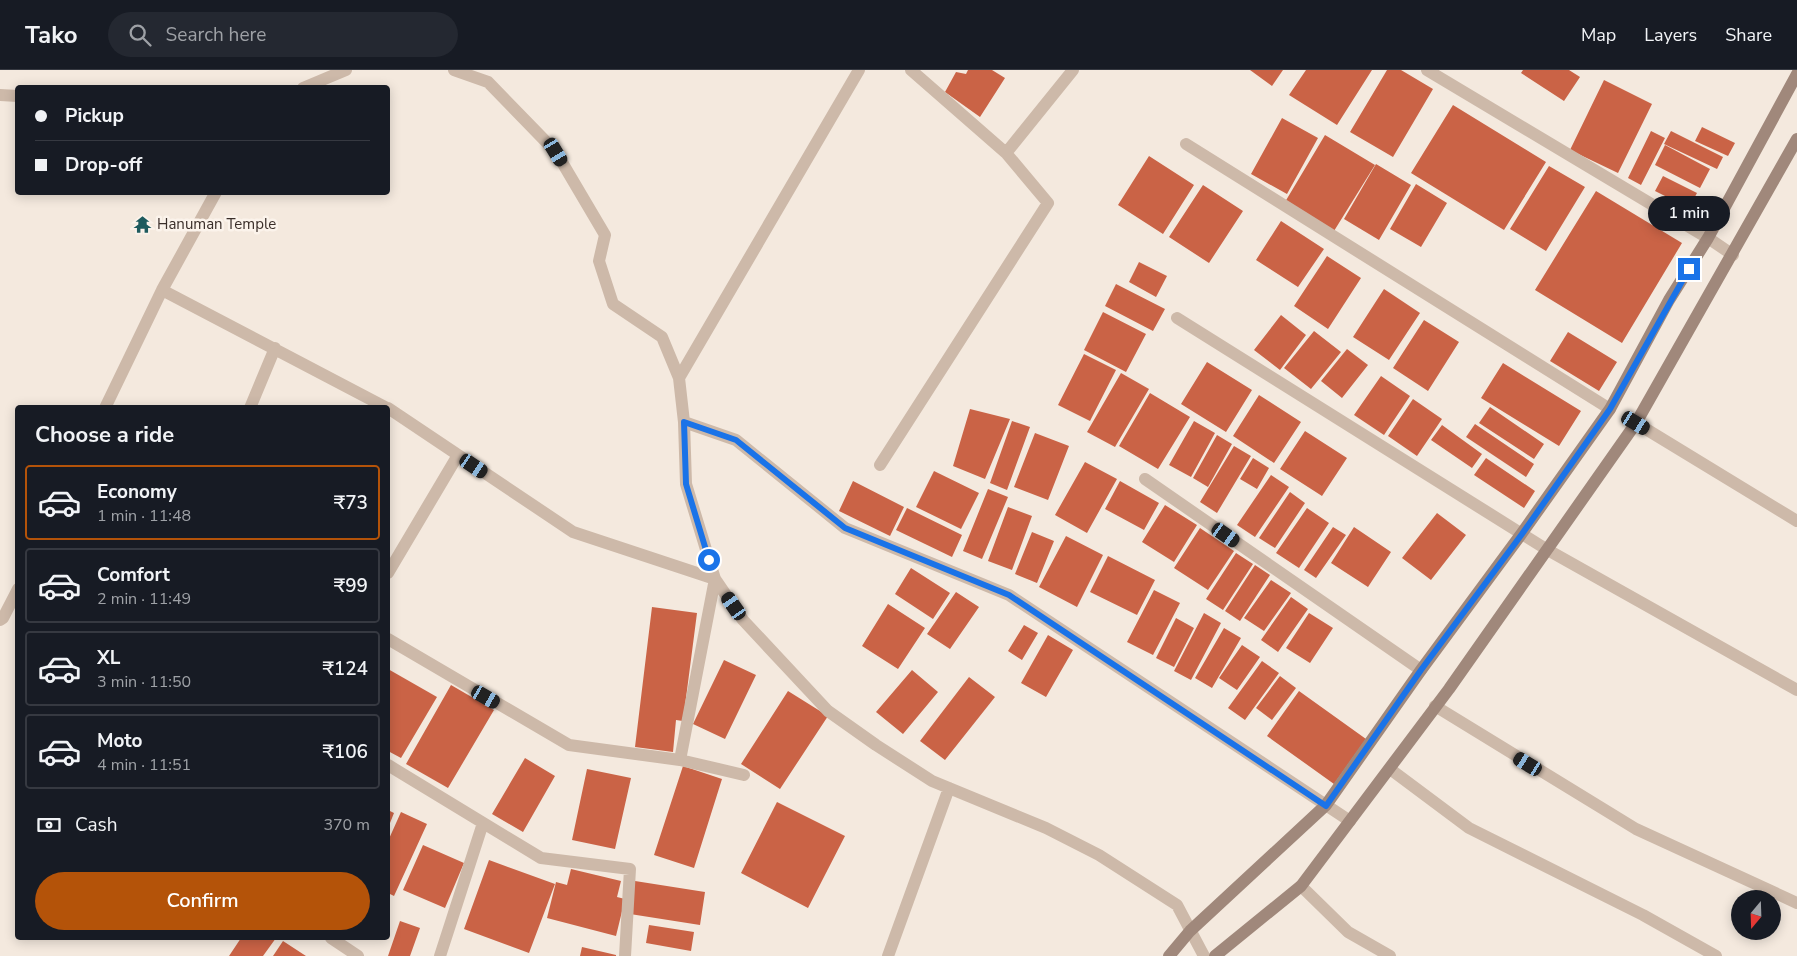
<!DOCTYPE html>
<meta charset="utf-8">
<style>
body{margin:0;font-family:"Nunito Sans",sans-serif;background:#242831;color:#f1f3f6;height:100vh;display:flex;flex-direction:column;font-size:19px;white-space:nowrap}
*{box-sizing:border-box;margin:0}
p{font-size:16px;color:#9ea1a6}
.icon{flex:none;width:28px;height:28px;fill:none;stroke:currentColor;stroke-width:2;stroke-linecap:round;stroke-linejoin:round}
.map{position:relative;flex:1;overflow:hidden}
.side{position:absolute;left:15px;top:335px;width:375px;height:535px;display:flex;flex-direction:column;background:#171b24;border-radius:5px;box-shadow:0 2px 12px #0003}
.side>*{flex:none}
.guide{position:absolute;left:15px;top:15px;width:375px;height:110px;border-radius:5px;box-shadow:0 2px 12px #0003;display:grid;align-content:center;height:110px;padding:0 20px;background:#171b24}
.needle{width:32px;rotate:199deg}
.fabs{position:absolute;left:1731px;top:820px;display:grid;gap:10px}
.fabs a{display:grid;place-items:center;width:50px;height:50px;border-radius:50%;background:#171b24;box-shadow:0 2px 12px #0003;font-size:25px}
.end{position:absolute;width:22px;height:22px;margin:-11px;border:6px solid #1a73e8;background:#fff;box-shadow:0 0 0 2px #fff}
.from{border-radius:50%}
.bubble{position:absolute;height:35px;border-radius:18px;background:#171b24;box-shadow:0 2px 12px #0003;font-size:16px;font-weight:600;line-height:35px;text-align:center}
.car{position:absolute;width:15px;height:30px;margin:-15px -8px;border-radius:6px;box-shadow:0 0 4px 1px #0007;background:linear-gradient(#222 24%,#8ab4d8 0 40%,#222 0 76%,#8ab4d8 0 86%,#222 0)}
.guide b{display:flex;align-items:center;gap:18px;height:48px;font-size:19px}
.guide b+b{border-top:1px solid #363941}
.guide i{width:12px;height:12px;background:#f1f3f6}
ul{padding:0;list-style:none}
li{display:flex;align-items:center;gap:15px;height:75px;margin:0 10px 8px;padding:0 10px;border:2px solid #363941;border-radius:5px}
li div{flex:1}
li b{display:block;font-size:19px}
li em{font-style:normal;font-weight:600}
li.current{border-color:#b45309}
li>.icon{width:45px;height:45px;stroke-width:1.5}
h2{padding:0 20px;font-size:22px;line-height:60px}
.pay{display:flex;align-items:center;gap:12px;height:55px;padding:0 20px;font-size:19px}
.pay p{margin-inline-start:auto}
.primary-button{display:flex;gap:10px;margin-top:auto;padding:10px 20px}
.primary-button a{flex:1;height:58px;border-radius:30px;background:#b45309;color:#fff;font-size:20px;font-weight:600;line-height:58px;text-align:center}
header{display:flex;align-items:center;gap:30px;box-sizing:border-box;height:70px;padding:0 25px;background:#171b24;border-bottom:1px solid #363941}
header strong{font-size:24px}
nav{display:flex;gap:28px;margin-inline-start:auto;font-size:18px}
.search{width:350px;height:45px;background:#242831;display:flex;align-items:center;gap:12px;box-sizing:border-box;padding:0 18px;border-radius:28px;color:#9ea1a6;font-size:19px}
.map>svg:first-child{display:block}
</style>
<header>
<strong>Tako</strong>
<div class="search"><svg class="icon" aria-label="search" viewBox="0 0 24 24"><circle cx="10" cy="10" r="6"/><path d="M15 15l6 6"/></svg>Search here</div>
<nav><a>Map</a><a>Layers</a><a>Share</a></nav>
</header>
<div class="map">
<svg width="1797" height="886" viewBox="0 0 1797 886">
<rect width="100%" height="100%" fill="#f4e9de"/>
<path fill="#ca6346" d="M968,0H992L1005,8L980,47L945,22L956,2L966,4Z
M1250,0H1283L1272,16Z
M1306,0H1372L1337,55L1289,25Z
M1387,0H1401L1433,19L1393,87L1350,62Z
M1523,0H1569L1580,7L1564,31L1521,3Z
M1604,10L1652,34L1618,103L1570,80Z
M1453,35L1546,92L1504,160L1411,103Z
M1282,48L1318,68L1287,124L1251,104Z
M1702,57L1735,73L1728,86L1695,71Z
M1651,61L1665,68L1641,115L1628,108Z
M1671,61L1723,87L1717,99L1664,74Z
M1325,65L1375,95L1334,161L1285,132Z
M1665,75L1710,99L1700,118L1655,95Z
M1149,86L1194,115L1163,164L1118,135Z
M1376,94L1411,115L1379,170L1344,149Z
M1549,96L1585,117L1546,181L1510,159Z
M1663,106L1697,123L1689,138L1655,121Z
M1416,114L1447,133L1421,177L1390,159Z
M1203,115L1243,141L1209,193L1169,167Z
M1596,121L1682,173L1622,273L1535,220Z
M1281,151L1324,179L1298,217L1256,190Z
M1327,186L1361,208L1328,259L1294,236Z
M1139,192L1167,206L1156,227L1129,212Z
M1116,214L1165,239L1153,261L1105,236Z
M1384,219L1420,243L1389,290L1353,267Z
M1103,242L1146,264L1126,302L1084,280Z
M1281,245L1306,265L1280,300L1254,280Z
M1424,250L1459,272L1428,321L1393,298Z
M1314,261L1341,282L1311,319L1284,298Z
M1568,262L1617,292L1599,321L1550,291Z
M1347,279L1368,295L1342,328L1321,311Z
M1084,284L1116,300L1090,351L1058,335Z
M1207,292L1252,320L1226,362L1181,334Z
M1503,293L1581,341L1559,376L1481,328Z
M1121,303L1149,319L1115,377L1087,362Z
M1381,306L1410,326L1384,365L1354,345Z
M1150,323L1190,347L1158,399L1119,376Z
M1259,325L1301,352L1274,393L1233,366Z
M1413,329L1442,349L1417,386L1388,366Z
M1490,337L1544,374L1534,389L1479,353Z
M970,339L1010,349L985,409L953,396Z
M1012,351L1030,357L1007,420L990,413Z
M1194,351L1215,363L1191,407L1169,395Z
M1475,354L1534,394L1526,407L1466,367Z
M1442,355L1482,384L1472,398L1431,370Z
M1305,361L1347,388L1322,426L1280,399Z
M1035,363L1069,376L1048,430L1014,417Z
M1217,365L1232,374L1208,417L1193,408Z
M1234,376L1251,386L1217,443L1200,432Z
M1253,388L1269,398L1257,419L1240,409Z
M1486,388L1535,421L1524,438L1474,405Z
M1085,392L1117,409L1087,463L1055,445Z
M934,401L979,423L961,459L916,437Z
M1271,405L1289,417L1255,467L1237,455Z
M853,411L904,437L890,466L839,441Z
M1120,411L1159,433L1144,460L1105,439Z
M988,419L1008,427L982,489L963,481Z
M1290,422L1305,433L1275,478L1259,468Z
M1165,435L1197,455L1174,492L1142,472Z
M1008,437L1032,446L1012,500L988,491Z
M907,438L962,465L952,487L896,460Z
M1307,438L1329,453L1299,498L1276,483Z
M1437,443L1466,465L1431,510L1402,488Z
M1333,457L1346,465L1316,508L1304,500Z
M1354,457L1391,482L1368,517L1331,493Z
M1200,458L1234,481L1208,520L1174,498Z
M1032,462L1054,471L1037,513L1015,504Z
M1066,466L1103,485L1077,537L1039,517Z
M1236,483L1253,494L1223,540L1206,529Z
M1108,486L1155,510L1137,545L1090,522Z
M1255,495L1270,505L1240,551L1225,541Z
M911,498L950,523L933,549L895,524Z
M1271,510L1291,523L1264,561L1244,548Z
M1154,520L1180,533L1153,585L1127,572Z
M956,522L979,537L950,579L927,564Z
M1291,527L1308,539L1278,582L1261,570Z
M888,534L925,558L898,599L862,576Z
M652,537L697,543L683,651L676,650L673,682L635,677Z
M1204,543L1221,553L1191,610L1174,601Z
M1309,543L1333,558L1310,593L1286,578Z
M1176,548L1194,558L1174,597L1156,588Z
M1024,555L1038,563L1022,590L1008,581Z
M1224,558L1241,568L1212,618L1195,608Z
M1048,565L1073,580L1046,627L1021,613Z
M1242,575L1260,587L1237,620L1219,608Z
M724,590L756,605L725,669L693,654Z
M1262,591L1279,603L1245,650L1228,638Z
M388,599L437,627L401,688L388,681Z
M912,600L938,622L903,664L876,642Z
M1280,606L1296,618L1272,650L1256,638Z
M969,607L995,627L945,690L920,671Z
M451,615L494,640L448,718L406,694Z
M788,621L828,646L780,719L741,694Z
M1299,621L1366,669L1334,714L1267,666Z
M525,688L555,706L523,762L492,744Z
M683,696L722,709L694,798L654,785Z
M587,699L631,708L615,779L572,770Z
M777,732L845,766L808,838L741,803Z
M388,740L394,743L388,758Z
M401,742L427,754L394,826L388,823V771Z
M423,775L464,793L445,838L403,820Z
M489,790L555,814L529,883L464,859Z
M571,799L621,811L617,827L625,829L616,866L547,848L556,812L567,815Z
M635,811L705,822L700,855L630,844Z
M400,851L420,858L410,886H388Z
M649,855L694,862L691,881L646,873Z
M241,868H276L263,886H229Z
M283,871L306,886H273Z
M582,877L616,885V886H580Z"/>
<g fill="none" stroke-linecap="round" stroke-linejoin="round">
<path stroke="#cdb9a9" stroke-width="12" d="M454,0L488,12L556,82L605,165L599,191L613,234L662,267L679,308L684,352L686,414L715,509L743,550L828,641L876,675L932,711L1046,758L1099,785L1177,835L1204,886
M1427,0L1708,168L1733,185
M1186,74L1610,339
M1006,83L1073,0
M162,220L387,338
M1177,248L1546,479L1797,620
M679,308L859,0
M105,338L162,220L216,122
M250,338L275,278
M388,338L573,462L715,509L680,690
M684,352L736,370L845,458L1009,525L1350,751
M1636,353L1797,451
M880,395L1048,133L1006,83L911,0
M1145,409L1421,600
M388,503L458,385
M0,550L3,548L18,519
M388,569L569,675L680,690L744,705
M1435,636L1636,759L1797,833
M388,695L541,788L630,799L625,886
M1390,699L1469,758L1643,845L1716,886
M1301,816L1348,862L1390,886
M331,868L358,886
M440,886L483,753
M888,886L949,718"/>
<path stroke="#cdb9a9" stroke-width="12" d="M303,18L346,0
M0,25L18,26"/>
<path stroke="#a0887b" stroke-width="12" d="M1169,886L1190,861L1326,735L1421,600L1522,463L1610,339L1669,230L1708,168L1797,4
M1215,886L1301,816L1449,619L1636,353L1797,69"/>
</g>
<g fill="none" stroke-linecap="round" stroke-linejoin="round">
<path stroke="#1a73e8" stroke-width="6" d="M709,490L686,414L684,352L736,370L845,458L1009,525L1326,736L1421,600L1522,464L1610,339L1689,199"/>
</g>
<defs>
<symbol id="temple-bare" viewBox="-9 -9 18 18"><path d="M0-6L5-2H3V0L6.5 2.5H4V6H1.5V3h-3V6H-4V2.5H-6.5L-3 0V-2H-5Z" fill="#1d5a5d" stroke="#fbf3eb" stroke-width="2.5" paint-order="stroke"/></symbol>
</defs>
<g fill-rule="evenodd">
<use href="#temple-bare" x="130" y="142" width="25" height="25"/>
</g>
<g text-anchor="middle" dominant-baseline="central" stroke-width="5" stroke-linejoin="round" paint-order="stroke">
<g font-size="15" fill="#3a2e29" stroke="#fbf3eb" text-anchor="start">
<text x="157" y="154">Hanuman Temple</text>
</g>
</g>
</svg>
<div class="fabs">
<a><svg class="needle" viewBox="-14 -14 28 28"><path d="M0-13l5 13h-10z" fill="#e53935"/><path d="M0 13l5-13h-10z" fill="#9ea1a6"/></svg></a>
</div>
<i class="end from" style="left:709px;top:490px"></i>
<i class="end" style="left:1689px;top:199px"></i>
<div class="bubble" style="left:1648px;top:126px;width:82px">1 min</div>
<i class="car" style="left:556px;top:82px;rotate:149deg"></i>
<i class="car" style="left:1636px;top:353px;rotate:121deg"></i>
<i class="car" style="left:474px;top:396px;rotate:124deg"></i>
<i class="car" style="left:1226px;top:465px;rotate:125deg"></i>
<i class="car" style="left:734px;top:536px;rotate:325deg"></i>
<i class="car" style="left:486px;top:627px;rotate:120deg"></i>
<i class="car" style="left:1528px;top:694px;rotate:301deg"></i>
<div class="guide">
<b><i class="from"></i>Pickup</b>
<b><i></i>Drop-off</b>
</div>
<section class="side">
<h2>Choose a ride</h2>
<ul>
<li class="current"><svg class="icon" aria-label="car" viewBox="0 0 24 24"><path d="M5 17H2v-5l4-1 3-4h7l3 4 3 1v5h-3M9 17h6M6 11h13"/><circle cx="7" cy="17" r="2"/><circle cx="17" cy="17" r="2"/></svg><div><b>Economy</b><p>1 min · 11:48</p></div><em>₹73</em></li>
<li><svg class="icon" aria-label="car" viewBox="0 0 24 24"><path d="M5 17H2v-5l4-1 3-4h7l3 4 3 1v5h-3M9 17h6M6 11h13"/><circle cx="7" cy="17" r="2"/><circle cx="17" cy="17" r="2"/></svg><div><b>Comfort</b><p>2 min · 11:49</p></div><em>₹99</em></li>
<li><svg class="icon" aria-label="car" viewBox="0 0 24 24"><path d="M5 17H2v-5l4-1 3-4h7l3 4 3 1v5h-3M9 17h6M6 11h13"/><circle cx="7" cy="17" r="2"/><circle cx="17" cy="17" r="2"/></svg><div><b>XL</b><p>3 min · 11:50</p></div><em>₹124</em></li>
<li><svg class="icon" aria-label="car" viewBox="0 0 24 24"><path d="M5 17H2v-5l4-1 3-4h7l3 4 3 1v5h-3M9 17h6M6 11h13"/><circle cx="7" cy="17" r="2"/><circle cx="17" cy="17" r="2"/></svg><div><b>Moto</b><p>4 min · 11:51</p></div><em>₹106</em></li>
</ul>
<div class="pay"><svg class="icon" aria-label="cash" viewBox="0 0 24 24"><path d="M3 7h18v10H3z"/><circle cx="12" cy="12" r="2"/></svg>Cash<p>370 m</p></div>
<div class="primary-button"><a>Confirm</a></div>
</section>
</div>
